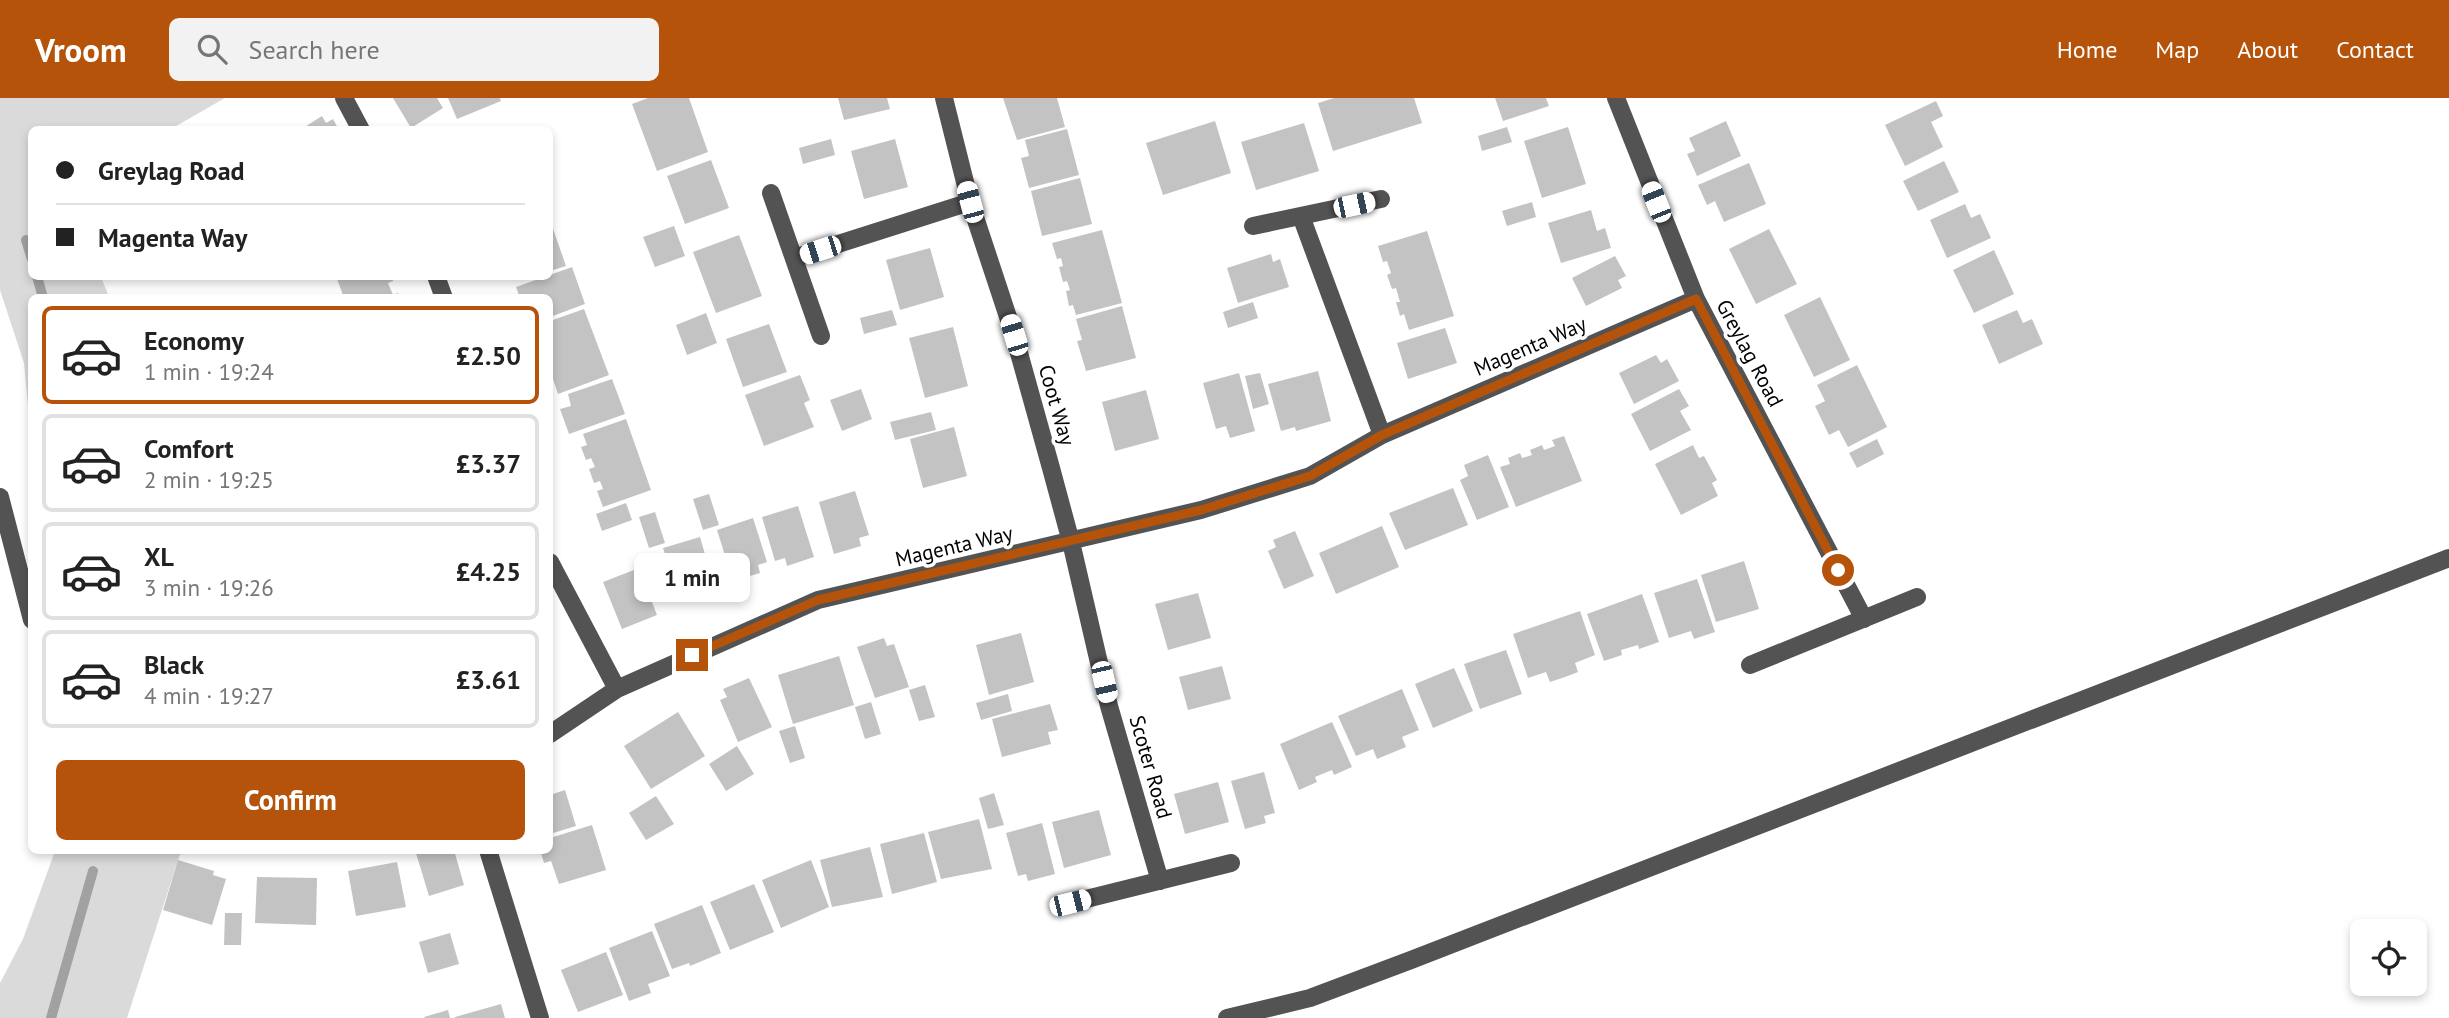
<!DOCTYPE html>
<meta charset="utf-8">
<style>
body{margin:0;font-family:"PT Sans",sans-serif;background:#f2f2f2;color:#222;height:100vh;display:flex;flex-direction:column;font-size:26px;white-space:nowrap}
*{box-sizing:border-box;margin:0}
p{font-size:23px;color:#767676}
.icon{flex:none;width:38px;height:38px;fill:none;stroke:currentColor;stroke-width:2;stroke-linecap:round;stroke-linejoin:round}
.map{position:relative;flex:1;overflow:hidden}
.drawer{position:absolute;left:28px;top:196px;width:525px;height:560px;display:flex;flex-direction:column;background:#fff;border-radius:10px;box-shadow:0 4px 10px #0003}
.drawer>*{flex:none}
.guide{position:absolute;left:28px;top:28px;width:525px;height:154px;border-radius:10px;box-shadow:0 4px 10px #0003;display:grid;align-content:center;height:154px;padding:0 28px;background:#fff}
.tools{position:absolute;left:2350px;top:821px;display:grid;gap:14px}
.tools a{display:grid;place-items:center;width:77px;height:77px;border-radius:10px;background:#fff;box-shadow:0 4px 10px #0003;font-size:35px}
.end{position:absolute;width:32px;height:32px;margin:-16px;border:9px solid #b45309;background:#fff;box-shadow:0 0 0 4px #fff}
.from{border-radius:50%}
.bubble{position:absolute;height:49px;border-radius:10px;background:#fff;box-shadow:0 4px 10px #0003;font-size:23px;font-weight:700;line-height:49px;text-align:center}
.car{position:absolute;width:21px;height:42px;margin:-21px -10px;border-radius:9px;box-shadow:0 0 5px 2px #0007;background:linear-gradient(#fff 24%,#345 0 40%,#fff 0 76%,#345 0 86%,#fff 0)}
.guide b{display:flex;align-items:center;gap:24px;height:66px;font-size:26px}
.guide b+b{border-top:2px solid #e0e0e0}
.guide i{width:18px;height:18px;background:#222}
ul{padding:12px 0 0;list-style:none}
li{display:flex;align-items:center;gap:21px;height:98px;margin:0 14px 10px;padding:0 14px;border:4px solid #e0e0e0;border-radius:10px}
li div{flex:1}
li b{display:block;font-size:26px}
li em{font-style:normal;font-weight:700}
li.current{border-color:#b45309}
li>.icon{width:63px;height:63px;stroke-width:1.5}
.cta{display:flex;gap:14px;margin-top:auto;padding:14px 28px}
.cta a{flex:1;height:80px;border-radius:10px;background:#b45309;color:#fff;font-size:28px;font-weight:700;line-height:80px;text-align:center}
header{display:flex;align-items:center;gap:42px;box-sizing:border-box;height:98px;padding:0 35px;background:#b45309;color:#fff}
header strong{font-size:33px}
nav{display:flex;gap:38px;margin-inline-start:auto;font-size:24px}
.search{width:490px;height:63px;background:#f2f2f2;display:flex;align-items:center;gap:18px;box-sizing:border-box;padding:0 24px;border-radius:10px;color:#767676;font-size:26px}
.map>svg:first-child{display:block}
</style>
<header>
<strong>Vroom</strong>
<div class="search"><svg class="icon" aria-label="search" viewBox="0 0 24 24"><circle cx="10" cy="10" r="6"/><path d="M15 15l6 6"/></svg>Search here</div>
<nav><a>Home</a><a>Map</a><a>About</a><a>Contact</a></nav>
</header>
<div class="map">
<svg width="2449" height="920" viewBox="0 0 2449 920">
<rect width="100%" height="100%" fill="#fff"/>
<path fill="#dadada" d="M0,0H225L171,31L32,32V178L101,179L109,199L32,200L31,340L24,265L0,192Z
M55,753H181L127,920H0V885L23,841Z"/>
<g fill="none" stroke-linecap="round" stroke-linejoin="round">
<path stroke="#a1a1a1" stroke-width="10" d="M26,142L32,161
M37,178L43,200
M51,920L93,773"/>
</g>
<path fill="#c3c3c3" d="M393,0H437L443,10L411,30Z
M448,0H500L501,3L457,21Z
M648,0H689L708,54L657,73L632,6Z
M838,0H887L890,11L844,22Z
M1003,0H1057L1065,29L1017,42Z
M1334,0H1414L1422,25L1333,53L1318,5Z
M1495,0H1546L1549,8L1503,23Z
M1936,3L1943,18L1931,24L1943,49L1905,68L1885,27Z
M322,18L326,25L333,21L339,32H300Z
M1215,23L1231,75L1163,97L1146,45Z
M1726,23L1741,58L1697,78L1687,56L1695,53L1689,40Z
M1304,25L1319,73L1256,92L1241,44Z
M1507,29L1512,44L1482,53L1478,38Z
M1568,29L1586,86L1542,100L1524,43Z
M1067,31L1079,77L1029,90L1021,60L1029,58L1025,42Z
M831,41L835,57L803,66L799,50Z
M895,41L908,89L864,101L851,53Z
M711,62L729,110L685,126L667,78Z
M1944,63L1959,94L1918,113L1903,83Z
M1749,65L1766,106L1724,124L1715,103L1707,107L1698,87Z
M1080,80L1092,126L1042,138L1031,93Z
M1532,104L1536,119L1507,128L1502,113Z
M1965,106L1971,120L1980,116L1991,140L1947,160L1930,122Z
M1591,112L1597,133L1605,130L1611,150L1561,165L1548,125Z
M550,122L566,168L550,173Z
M674,128L685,158L655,169L643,139Z
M1769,131L1797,186L1756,206L1729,151Z
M1102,132L1122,205L1076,217L1073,207L1069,208L1066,193L1070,192L1067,183L1063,184L1059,169L1063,168L1061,160L1057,161L1052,145Z
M1427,133L1454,218L1409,232L1404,216L1400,218L1396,204H1400L1396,190L1392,191L1387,177L1391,175L1387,163L1383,164L1378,148Z
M739,137L762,198L716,215L693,154Z
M930,150L944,199L900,212L886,162Z
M1994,152L2014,196L1974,215L1953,172Z
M1271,156L1273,164L1280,161L1289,189L1238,205L1227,170Z
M1615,158L1626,178L1618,182L1622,190L1586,208L1572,180Z
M572,169L585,206L550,219V200H520L516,189Z
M336,178H392L393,183L388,185L393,197L398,195L400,200H344Z
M1820,199L1850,262L1814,279L1784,217Z
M1253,204L1258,220L1228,230L1223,214Z
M1122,208L1136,260L1086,273L1077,243L1082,242L1076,221Z
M584,211L609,277L558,296L550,272V223Z
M892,212L897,227L864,236L860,220Z
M2017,212L2023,225L2032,221L2043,246L1999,266L1982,227Z
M706,215L717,245L687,257L676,227Z
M769,226L787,274L743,289L726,241Z
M953,229L968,288L925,300L909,240Z
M1445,230L1457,265L1408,281L1397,245Z
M1656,257L1661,265L1667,261L1679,283L1634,306L1619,275Z
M1857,267L1887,329L1848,349L1839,332L1829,337L1815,308L1825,303L1817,287Z
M1318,273L1331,323L1296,333L1295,329L1281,333L1268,286Z
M1239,275L1255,333L1230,340L1226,328L1216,331L1203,285Z
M1260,275L1269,306L1253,311L1245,278Z
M800,277L810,302L804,305L814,329L764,348L745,297Z
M612,281L625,316L569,336L560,311L571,308L568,296Z
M861,291L872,321L842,333L830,302Z
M1679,291L1689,308L1680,313L1691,332L1650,353L1631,316Z
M1146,292L1159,341L1115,353L1102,304Z
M931,314L936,332L895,342L890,324Z
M626,321L651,392L603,409L597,393L603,391L600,383L594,385L589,371L595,369L591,360L586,362L581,349L587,347L583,336Z
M954,329L967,378L923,390L910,341Z
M1564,338L1582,383L1516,409L1500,369L1510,366L1508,360L1520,355L1522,360L1532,357L1530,352L1542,347L1544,352L1555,348L1552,342Z
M1877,341L1884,356L1857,370L1849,355Z
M1693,347L1699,360L1704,358L1717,382L1712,385L1718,398L1681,417L1655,366Z
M1488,357L1509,409L1477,422L1460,382L1468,378L1464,367Z
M1453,390L1468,427L1405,452L1389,415Z
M855,393L869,437L859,440L861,448L834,456L819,404Z
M709,396L719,427L703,432L693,401Z
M626,405L632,422L602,433L596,416Z
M798,408L814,459L787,468L785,460L775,463L762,419Z
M655,414L665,445L649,450L639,419Z
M753,420L767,464L758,467L760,475L733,483L717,432Z
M1382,428L1399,469L1336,496L1319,455Z
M1295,433L1314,478L1284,491L1268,453L1276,449L1273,442Z
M700,439L715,491L688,499L686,493L677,495L663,450Z
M1744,463L1759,511L1716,524L1701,477Z
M639,470L657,517L622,531L603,484Z
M1697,481L1715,534L1694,541L1691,533L1669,540L1654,495Z
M1198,495L1211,540L1168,552L1155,506Z
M1642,496L1659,544L1639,551L1638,547L1621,552L1622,557L1604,563L1587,516Z
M1580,513L1595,557L1575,565L1578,574L1565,579L1550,584L1546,574L1528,580L1513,536Z
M1021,535L1034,584L989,597L976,547Z
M884,540L887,548L894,546L909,589L875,600L857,549Z
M1506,552L1522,596L1480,611L1464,566Z
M839,558L854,607L793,626L778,577Z
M1222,568L1231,601L1188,612L1179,579Z
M1454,570L1473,613L1433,630L1415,586Z
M749,580L772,629L738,644L720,602L727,599L723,591Z
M925,587L935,619L919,623L909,592Z
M1402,591L1419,632L1402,639L1406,649L1377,661L1373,651L1356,658L1338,618Z
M1008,596L1012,613L981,622L976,605Z
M871,604L881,636L865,641L855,609Z
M1050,606L1058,632L1048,634L1051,646L1002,659L992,621Z
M678,614L705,658L651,691L624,648Z
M1332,624L1352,669L1334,677L1332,672L1315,679L1317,684L1299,692L1280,646Z
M795,628L805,660L790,665L779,633Z
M737,648L754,676L726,693L709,666Z
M1264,674L1275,715L1264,718L1266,725L1245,731L1231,683Z
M1218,684L1229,724L1185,736L1174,696Z
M565,692L576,728L550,736V697Z
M994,695L1004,727L988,731L979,700Z
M656,698L674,726L646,742L629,715Z
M1099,712L1111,757L1064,770L1052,724Z
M979,721L992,771L941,781L928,734Z
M1042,725L1055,776L1028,783L1026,776L1018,778L1006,735Z
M592,727L606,772L559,786L551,763L544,765L540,752H550V740Z
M924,735L937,784L892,796L880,746Z
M870,749L883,799L832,809L820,762Z
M415,752H454L464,787L429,798Z
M178,762L214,773L213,777L226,781L212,827L163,812Z
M811,762L829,809L781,830L762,782Z
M397,764L406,809L356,818L348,773Z
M257,779L317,780L316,827L255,825Z
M754,786L774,834L730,852L710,804Z
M702,807L721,855L690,868L689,865L672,871L654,826Z
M225,815H242L241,847H224Z
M652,833L670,878L648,886L651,895L629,903L609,850Z
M450,835L459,866L428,875L419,844Z
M606,854L623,897L578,914L561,872Z
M501,906L505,920H455V919Z
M448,912L450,920H425L424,919Z"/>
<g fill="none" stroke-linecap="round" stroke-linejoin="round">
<path stroke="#535353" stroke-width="18" d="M344,0L361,32
M944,0L970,104L1014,237L1051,370L1071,444L1109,608L1160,783
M1616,0L1696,201L1864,521
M771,95L821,238
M1301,118L1382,337
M1253,128L1381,101
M794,160L970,104
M436,178L444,200
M0,399L32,522
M550,464L617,591
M1750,567L1917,499
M550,636L617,591L818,502L1201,412L1310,378L1382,337L1696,201
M488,752L540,920
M1070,805L1231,765
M1227,920L1310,900L1411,862L2449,460"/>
</g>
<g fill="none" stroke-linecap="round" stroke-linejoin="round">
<path stroke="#b45309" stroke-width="9" d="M692,557L818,502L1201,412L1310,378L1382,337L1696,201L1838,472"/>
</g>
<g text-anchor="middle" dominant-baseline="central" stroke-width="7" stroke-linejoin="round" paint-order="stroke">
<g font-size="21" fill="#000" stroke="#fff">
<text transform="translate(1530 248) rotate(-23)">Magenta Way</text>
<text transform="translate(1750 255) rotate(62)">Greylag Road</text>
<text transform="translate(1057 307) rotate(74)">Coot Way</text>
<text transform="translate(954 448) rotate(-13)">Magenta Way</text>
<text transform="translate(1151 669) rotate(74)">Scoter Road</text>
</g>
</g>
</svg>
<div class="tools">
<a><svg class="icon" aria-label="locate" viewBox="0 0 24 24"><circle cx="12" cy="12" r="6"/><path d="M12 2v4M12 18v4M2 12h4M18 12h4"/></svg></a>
</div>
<i class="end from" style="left:1838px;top:472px"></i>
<i class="end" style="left:692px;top:557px"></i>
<div class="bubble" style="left:634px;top:455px;width:116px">1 min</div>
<i class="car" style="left:970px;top:104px;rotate:345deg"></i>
<i class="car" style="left:1656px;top:104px;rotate:338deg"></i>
<i class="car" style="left:1354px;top:107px;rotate:78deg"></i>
<i class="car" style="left:820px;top:152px;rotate:252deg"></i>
<i class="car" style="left:1014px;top:237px;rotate:343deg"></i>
<i class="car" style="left:1104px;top:584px;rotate:167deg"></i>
<i class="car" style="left:1070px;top:805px;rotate:76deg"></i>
<div class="guide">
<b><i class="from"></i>Greylag Road</b>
<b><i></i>Magenta Way</b>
</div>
<section class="drawer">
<ul>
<li class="current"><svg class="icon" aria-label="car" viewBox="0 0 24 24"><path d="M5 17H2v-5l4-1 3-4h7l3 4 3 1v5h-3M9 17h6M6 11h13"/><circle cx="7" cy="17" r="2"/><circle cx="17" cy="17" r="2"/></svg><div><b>Economy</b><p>1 min · 19:24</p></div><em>£2.50</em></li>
<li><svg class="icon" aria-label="car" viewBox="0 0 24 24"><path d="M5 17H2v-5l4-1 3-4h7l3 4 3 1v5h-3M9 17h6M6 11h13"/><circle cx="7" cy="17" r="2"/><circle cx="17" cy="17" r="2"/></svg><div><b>Comfort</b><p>2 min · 19:25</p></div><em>£3.37</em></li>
<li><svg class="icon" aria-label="car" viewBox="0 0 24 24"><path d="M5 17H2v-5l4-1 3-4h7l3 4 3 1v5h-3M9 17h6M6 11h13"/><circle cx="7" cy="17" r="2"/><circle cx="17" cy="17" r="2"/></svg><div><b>XL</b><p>3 min · 19:26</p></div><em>£4.25</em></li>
<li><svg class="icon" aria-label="car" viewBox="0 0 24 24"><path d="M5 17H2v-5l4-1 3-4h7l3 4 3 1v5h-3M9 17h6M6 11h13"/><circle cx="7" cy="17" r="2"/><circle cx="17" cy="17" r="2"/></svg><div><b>Black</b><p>4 min · 19:27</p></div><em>£3.61</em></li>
</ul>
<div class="cta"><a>Confirm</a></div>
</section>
</div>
